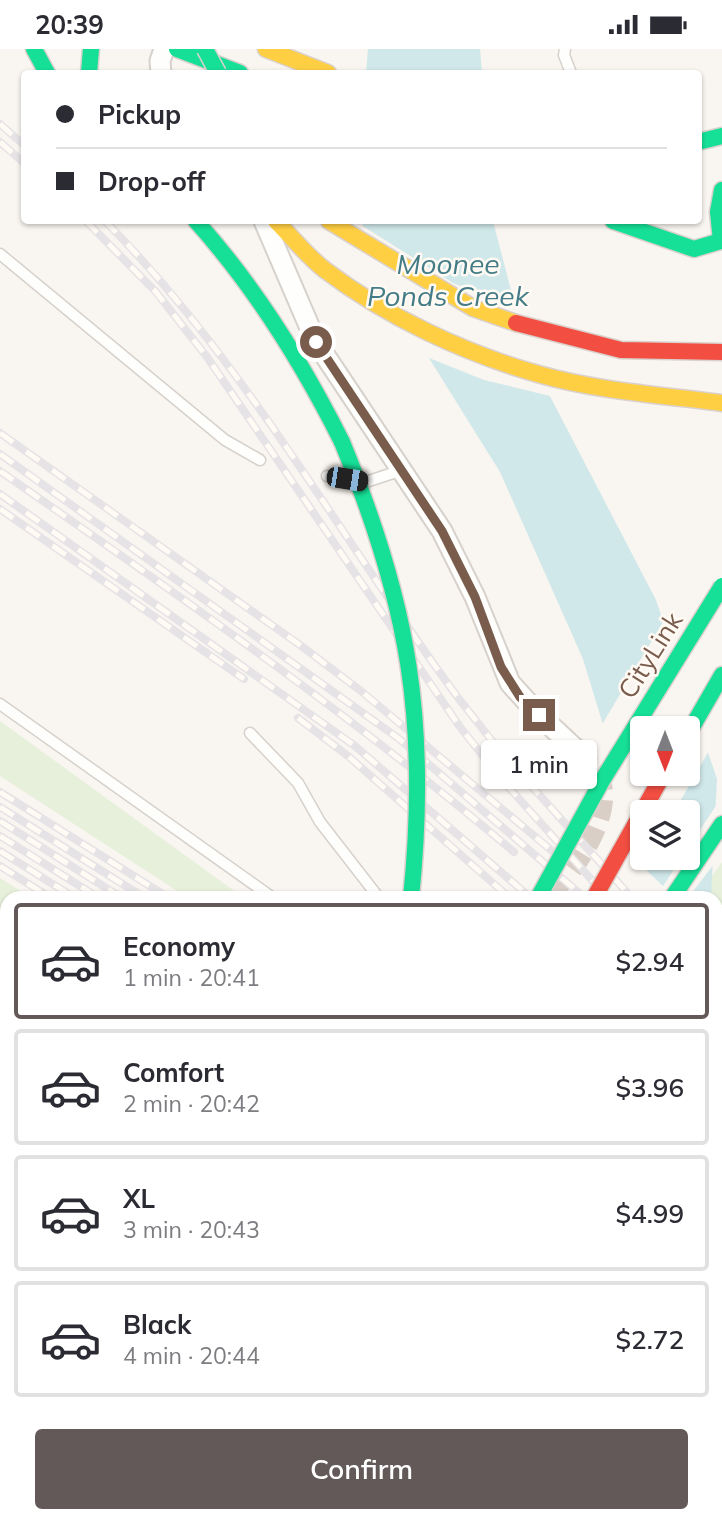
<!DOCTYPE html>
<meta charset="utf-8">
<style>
body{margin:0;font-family:Mulish,sans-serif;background:#f7f7f7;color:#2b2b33;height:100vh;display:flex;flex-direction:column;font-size:26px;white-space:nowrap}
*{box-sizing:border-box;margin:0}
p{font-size:23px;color:#7c7c81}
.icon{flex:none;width:38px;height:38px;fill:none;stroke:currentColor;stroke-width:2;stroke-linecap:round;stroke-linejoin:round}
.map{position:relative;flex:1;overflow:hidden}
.drawer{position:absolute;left:0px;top:842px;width:723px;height:632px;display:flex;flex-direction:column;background:#fff;border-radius:21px 21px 0 0;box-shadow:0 2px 5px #0004}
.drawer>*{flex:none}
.top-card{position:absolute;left:21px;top:21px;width:681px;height:154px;border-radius:7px;box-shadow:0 2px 5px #0004;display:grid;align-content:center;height:154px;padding:0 35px;background:#fff}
.needle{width:46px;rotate:180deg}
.buttons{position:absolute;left:630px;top:667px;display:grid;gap:14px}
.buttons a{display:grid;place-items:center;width:70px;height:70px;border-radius:7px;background:#fff;box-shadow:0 2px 5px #0004;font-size:35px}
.end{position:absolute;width:32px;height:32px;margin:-16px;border:9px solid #7a5c4d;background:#fff;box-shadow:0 0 0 4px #fff}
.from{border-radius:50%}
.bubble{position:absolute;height:49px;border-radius:7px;background:#fff;box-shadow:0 2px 5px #0004;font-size:23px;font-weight:600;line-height:49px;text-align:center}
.car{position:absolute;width:21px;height:42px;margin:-21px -10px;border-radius:9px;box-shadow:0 0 5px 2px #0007;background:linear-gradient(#222 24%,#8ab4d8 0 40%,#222 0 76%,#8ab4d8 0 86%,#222 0)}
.top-card b{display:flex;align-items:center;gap:24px;height:66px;font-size:26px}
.top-card b+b{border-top:2px solid #e1e1e2}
.top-card i{width:18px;height:18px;background:#2b2b33}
ul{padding:12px 0 0;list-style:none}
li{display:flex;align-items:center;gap:21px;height:116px;margin:0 14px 10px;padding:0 21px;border:4px solid #e1e1e2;border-radius:7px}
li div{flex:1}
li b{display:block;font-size:26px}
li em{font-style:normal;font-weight:600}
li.on{border-color:#625958}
li>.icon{width:63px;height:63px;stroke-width:1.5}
.action{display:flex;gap:14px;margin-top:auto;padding:14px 35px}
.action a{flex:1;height:80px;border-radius:7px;background:#625958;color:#fff;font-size:28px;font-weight:600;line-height:80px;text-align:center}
.status{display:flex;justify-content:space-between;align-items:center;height:49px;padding:0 35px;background:#fff;direction:ltr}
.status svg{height:19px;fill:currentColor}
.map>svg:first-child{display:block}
</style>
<div class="status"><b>20:39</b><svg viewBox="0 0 49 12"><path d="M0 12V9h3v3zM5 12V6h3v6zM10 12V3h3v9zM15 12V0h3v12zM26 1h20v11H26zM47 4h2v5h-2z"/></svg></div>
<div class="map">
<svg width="722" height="1473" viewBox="0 0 722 1473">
<rect width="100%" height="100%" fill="#f9f5f0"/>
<path fill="#e7f0db" d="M0,672L244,849H188L0,727Z
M722,813V891L716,885V849H696Z
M0,829L32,849H7V1004L0,989Z
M716,1040L722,1044V1181L716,1177Z
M0,1367L7,1396V1466L26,1467L28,1473H0Z"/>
<path fill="#d0e8ea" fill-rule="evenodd" d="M368,0H480L482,24H366Z
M361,172H493L527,303L656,551L717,730L711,849H593L618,810L615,715L583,610L500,423L394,253ZM642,679H688V724H642ZM642,763H688V808H642Z"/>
<path fill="#f9f5f0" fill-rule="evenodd" d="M358,174L453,234L519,260L530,302L554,348L484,331L424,307L391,254Z
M666,568L710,700L674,763H642V808L648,809L644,819L663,837L719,752L717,811L688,849H590L615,809L611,715L600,679ZM642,679H688V724H642Z"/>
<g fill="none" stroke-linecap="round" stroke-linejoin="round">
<path stroke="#d9cfc7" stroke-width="19" stroke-dasharray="19 10" stroke-linecap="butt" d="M554,843C576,820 612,769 602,734C599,724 590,715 583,707"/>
<defs>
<path id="lane" d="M565,0L564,6L571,24
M0,205L225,391L260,411
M327,427L348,430
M366,433L402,421
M0,655L273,849
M250,684L298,734L320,773L379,849"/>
<path id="street" d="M161,24L160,12L164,0
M264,172L316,293L442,482L475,548L510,634L539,666L583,707"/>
<path id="fast" d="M34,0L47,24
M177,0L240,24
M89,24L91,0
M698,93L722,87
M196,172C256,239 302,313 342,393
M613,172L694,200L721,192
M721,192L718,163L722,141
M688,685L722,626
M672,849L722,775
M315,1473L317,1466"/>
<path id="slow" d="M266,0L328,24
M276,172C292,188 307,207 325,221C387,268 464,304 538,325C597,342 661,346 722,354
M329,172L473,259L516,274
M280,1473L281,1466
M387,1473L389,1466"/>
<path id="jam" d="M516,274L621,301L722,303"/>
</defs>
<use href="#lane" stroke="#d7d1cb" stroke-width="13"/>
<use href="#street" stroke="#d7d1cb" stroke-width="23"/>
<use href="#fast" stroke="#dad1cc" stroke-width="19"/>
<use href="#slow" stroke="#dad1cc" stroke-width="19"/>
<use href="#jam" stroke="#dad1cc" stroke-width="19"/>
<use href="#lane" stroke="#fefefd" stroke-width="10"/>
<use href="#street" stroke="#fefefd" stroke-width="19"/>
<use href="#fast" stroke="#16e098" stroke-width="16"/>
<use href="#slow" stroke="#ffcf43" stroke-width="16"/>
<use href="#jam" stroke="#f24e42" stroke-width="16"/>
<defs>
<path id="rail" d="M0,75L24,96
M0,93L24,114
M86,172L156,243L207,308L460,678L503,732L608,849
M105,172C246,314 341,490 459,650L500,702L632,849
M0,384L300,596L361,642L563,811
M0,405L398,689L585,849
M0,422C175,544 351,665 514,803
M0,445L355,697L531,849
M0,460L244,630
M298,669L348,707L510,849
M0,743L169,849
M0,758L145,849
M0,772L122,849
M0,787L99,849
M0,802L75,849
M0,817L51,849
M716,939L722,946
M716,962L722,969
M716,1011L722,1016
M716,1028L722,1033
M0,1093L7,1115
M0,1139L7,1164
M716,1189L722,1193
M716,1205L722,1209
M716,1221L722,1224
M716,1250L722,1254
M716,1264L722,1268
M77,1466L78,1473
M89,1466L91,1473"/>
</defs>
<use href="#rail" stroke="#e6e3e7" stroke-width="8"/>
<use href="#rail" stroke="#fffaf3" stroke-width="5" stroke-dasharray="16" stroke-linecap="butt"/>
<defs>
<path id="fast-bridge" d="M205,0L218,24
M342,393C409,555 429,674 411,849
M538,849L603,730L722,537"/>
<path id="jam-bridge" d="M594,849L664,724"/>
</defs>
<use href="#fast-bridge" stroke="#dad1cc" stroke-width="19" stroke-linecap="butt"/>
<use href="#jam-bridge" stroke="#dad1cc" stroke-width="19" stroke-linecap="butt"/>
<use href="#fast-bridge" stroke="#16e098" stroke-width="16"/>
<use href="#jam-bridge" stroke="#f24e42" stroke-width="16"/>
</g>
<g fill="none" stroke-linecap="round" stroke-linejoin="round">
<path stroke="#7a5c4d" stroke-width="9" d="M316,293L442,482L475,548L501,618L520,648L539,666"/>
</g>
<g text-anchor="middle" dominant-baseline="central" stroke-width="5" stroke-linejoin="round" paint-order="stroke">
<g font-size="26" fill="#7a5c4d" stroke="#fffaf3">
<text transform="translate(650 606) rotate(-58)">CityLink</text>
</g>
<g font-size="28" font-style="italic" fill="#437c86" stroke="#fffaf3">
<text x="448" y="214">Moonee<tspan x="448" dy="32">Ponds Creek</tspan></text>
</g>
</g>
</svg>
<div class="buttons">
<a><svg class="needle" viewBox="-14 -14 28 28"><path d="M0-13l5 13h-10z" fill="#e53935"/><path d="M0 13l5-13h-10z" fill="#7c7c81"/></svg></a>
<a><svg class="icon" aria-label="layers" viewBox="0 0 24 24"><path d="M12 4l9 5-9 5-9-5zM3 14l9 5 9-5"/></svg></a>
</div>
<i class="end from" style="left:316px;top:293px"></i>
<i class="end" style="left:539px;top:666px"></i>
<div class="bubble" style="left:481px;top:691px;width:116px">1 min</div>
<i class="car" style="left:347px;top:430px;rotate:99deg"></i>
<div class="top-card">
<b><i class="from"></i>Pickup</b>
<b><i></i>Drop-off</b>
</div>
<section class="drawer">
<ul>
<li class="on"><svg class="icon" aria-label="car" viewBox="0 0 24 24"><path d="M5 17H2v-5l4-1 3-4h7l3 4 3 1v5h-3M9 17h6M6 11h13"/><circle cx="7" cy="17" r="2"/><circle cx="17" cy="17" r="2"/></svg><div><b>Economy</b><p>1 min · 20:41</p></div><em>$2.94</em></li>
<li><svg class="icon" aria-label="car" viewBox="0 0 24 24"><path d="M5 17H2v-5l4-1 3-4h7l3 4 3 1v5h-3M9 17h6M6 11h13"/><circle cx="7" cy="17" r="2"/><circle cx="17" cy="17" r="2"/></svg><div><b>Comfort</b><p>2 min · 20:42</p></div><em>$3.96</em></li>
<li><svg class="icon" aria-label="car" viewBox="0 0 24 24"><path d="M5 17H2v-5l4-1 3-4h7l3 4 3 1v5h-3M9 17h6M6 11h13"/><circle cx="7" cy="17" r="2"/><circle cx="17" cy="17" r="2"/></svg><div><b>XL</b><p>3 min · 20:43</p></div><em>$4.99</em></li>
<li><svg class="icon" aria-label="car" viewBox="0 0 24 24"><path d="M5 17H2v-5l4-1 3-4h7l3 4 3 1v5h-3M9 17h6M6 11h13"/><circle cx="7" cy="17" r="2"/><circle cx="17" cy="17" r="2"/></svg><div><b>Black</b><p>4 min · 20:44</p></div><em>$2.72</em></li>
</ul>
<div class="action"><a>Confirm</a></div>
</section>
</div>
